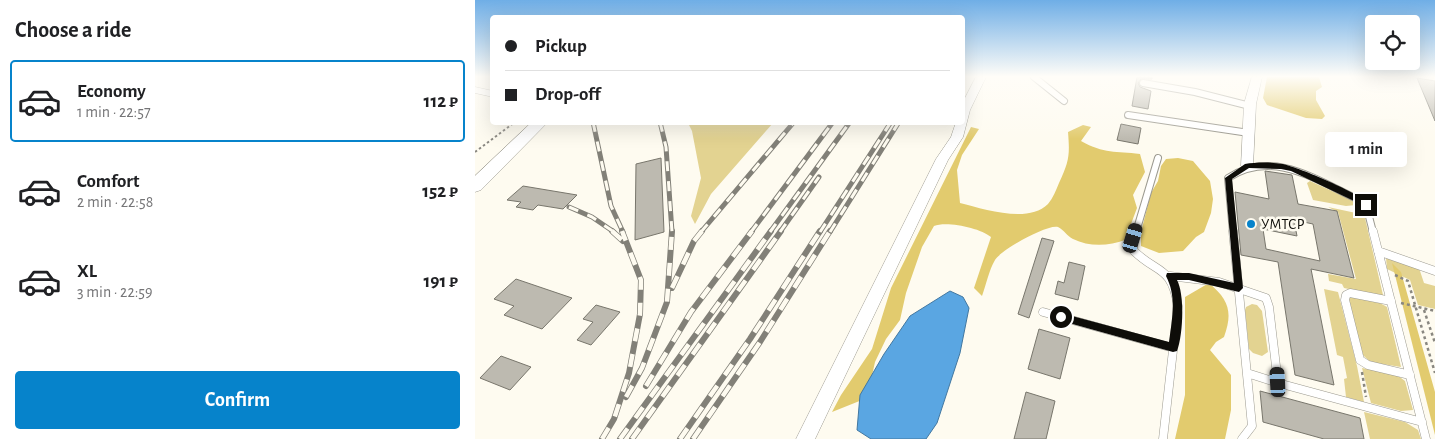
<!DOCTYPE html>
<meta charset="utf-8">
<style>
body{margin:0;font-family:"Alegreya Sans",sans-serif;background:#f2f2f2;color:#202124;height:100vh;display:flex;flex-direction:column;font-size:19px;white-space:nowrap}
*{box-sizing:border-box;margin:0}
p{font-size:16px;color:#757577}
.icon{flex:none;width:28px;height:28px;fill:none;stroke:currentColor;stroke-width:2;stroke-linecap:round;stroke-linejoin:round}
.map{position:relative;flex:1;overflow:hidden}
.details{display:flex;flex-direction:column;background:#fff;width:475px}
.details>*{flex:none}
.top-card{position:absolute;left:15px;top:15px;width:475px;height:110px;border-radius:5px;box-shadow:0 5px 20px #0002;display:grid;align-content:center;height:110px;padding:0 15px;background:#fff}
.fabs{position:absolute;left:890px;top:15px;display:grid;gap:10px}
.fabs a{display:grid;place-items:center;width:55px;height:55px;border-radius:5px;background:#fff;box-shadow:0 5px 20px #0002;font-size:25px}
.end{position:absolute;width:22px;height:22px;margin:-11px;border:6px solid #0e0d09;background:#fff;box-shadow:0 0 0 2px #fff}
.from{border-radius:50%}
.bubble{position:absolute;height:35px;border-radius:5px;background:#fff;box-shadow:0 5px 20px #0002;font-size:16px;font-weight:600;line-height:35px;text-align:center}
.car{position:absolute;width:15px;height:30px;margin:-15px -8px;border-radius:6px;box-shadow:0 0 4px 1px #0007;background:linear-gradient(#222 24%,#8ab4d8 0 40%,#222 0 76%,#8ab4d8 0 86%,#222 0)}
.top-card b{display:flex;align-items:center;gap:18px;height:48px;font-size:19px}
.top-card b+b{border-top:1px solid #e0e0e0}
.top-card i{width:12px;height:12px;background:#202124}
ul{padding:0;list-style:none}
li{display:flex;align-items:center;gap:15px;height:82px;margin:0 10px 8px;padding:0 5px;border:2px solid transparent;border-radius:5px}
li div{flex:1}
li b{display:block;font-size:19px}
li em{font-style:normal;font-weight:600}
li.current{border-color:#0683cb}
li>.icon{width:45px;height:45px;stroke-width:1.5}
h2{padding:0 15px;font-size:22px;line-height:60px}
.action{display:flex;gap:10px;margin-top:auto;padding:10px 15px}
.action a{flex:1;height:58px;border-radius:5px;background:#0683cb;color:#fff;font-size:20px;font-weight:600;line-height:58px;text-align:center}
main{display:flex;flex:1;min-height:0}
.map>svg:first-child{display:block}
</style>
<main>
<section class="details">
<h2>Choose a ride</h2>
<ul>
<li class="current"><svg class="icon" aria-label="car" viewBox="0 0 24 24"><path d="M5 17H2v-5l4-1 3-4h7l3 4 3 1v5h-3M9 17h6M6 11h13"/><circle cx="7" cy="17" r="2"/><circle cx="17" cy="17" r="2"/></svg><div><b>Economy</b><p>1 min · 22:57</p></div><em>112 ₽</em></li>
<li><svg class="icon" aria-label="car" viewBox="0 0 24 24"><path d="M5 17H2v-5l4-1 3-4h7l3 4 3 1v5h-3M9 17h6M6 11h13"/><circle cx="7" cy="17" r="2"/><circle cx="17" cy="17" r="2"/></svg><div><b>Comfort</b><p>2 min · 22:58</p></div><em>152 ₽</em></li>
<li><svg class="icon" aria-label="car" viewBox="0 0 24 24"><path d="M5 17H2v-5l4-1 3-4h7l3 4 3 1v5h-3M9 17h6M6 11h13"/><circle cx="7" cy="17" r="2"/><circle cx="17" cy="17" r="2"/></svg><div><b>XL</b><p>3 min · 22:59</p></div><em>191 ₽</em></li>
</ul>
<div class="action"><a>Confirm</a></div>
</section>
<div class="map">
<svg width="960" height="439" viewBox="0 0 960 439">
<rect width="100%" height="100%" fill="#fefbf0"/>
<path fill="#e3d391" d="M213,123H298L236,194L220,224L216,216L226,178L217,131Z
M835,181L877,200L881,205L871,206L838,200L832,183Z
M853,207L881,213L890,218L908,295L907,296L869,288L867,284L854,281L853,274L881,279L863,212Z
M911,258L944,268L949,283L960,286V309L943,305L935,280L912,269Z
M849,289L863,292L882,366L889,402L871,397L869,379L872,378L868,357L862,355Z
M875,297L905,303L912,307L926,367L895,362L888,355L873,299Z
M777,304L782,305L787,311L793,352L787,356L778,353L774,349L770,310L771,307Z
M887,368L922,375L930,381L938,410L926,411L896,403Z
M889,412L930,422L943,430L946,439H895Z"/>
<path fill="#e2cb6e" d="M792,77H844L847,87L841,91V100L850,116L847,119L831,118L792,105L788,98Z
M608,125L616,127L606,141C629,154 641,151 665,154L670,172L658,195L662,208L650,240C634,246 614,247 598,239C592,236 589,230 583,227C572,224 526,250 520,260C514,270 511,285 507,296L499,288L516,237C505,228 472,221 459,226L447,247L431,293L425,320L411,339L400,362L392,398L357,412L366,395L397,349L416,288L496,127L504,129L487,155L482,170L485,203C509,209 553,224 573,204C578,198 581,190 584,183C594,161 595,156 593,132Z
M703,158L718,161L735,181L738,199L736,213L729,232L721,237L708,251L684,253L666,246V232L676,193L683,181L686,166L691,159Z
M917,263L926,272L960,392V435Z
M734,283C754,300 758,312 749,337L741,342L735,350L756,375V410L750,439H700L710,395V297Z"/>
<path fill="#5aa6e2" stroke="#4378a1" d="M475,291L488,297L494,308L485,353L462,423L451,439H396L382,430L385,395L409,354L435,316Z"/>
<path fill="#bdbab0" stroke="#78766c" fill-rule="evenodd" d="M662,77H677V79H666L663,83L665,87L676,91L673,109L657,106Z
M942,78L960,81V121Z
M646,124L666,128L663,144L642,140Z
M186,158L189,232L160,240L161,164Z
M790,171L817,175L823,204L862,211L879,278L836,269L859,385L820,375L803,262L766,255L760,192L794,199ZM819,220L838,224L845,261L791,249L788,229L822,236Z
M48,186L102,195L88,209L63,205L58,210L41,207L46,202L32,200Z
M567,238L579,241L554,318L543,314Z
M594,262L610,266L603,300L580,294L583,281L589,283Z
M41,279L97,298L67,329L29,315L39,306L19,299Z
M121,305L145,312L116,345L102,340L118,322L108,319Z
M564,329L595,338L585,379L553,369Z
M26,356L56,367L35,390L5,378Z
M785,391L885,418L889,439H849L788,422Z
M551,392L580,401L571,439H539Z"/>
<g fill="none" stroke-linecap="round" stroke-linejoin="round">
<defs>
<path id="service-far1" d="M559,77L589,101
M668,83L720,92L775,106
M653,115L774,133
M661,232L683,158
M758,232L753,178C797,149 840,179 882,199L891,205L898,232"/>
<path id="service" d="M661,231L656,248C681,275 696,263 703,306L688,439
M758,231L777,426L767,439
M898,231L951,439
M903,251L960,271
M695,276L744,282L791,298L794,307L803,383L772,373
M916,301L875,293L871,295L870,300L885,360L893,365L935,375
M568,312L698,348
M803,383L947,422"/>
<path id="minor" d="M501,77H511L495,110L488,137L473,160L340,439H321L461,159L476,137L481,122H488V102Z
M777,77H787L781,104L778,166L772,170L766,166L769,104Z
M0,87L18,91V97L0,93Z"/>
<path id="tertiary" d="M57,122H73L6,190L0,192V176Z"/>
</defs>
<use href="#service-far1" stroke="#9c9a90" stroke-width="8"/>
<use href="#service" stroke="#9c9a90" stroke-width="9"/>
<use href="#minor" stroke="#9c9a90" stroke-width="1"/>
<use href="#tertiary" stroke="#9c9a90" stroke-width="1"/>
<path stroke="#898780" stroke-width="2" stroke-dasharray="2.5 2.5" stroke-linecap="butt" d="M0,152L40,122"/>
<path stroke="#898780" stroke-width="2.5" stroke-dasharray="3 3" stroke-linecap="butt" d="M920,275L933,281L960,373
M926,303L960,311
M949,310L960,343
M887,372L891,397"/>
<use href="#service-far1" stroke="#fff" stroke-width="6"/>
<use href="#service" stroke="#fff" stroke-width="8"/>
<use href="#minor" fill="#fff" fill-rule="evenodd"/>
<use href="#tertiary" fill="#fff" fill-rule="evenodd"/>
<defs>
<path id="rail-far1" d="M118,122L136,206L148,232
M185,122L191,147L197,232
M94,207L117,217L139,232
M226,232L319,122
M276,232L358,122
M295,232L375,122
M305,232L344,177
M345,232L416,122
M355,232L424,122"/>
<path id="rail" d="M137,231L148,241
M197,288L219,241L227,231
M171,386L216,312L277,231
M151,397L167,368L192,302L197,231
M127,439L139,419L154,373L165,314L166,280L147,231
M145,439L296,231
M157,439L306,231
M205,439L275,339L345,231
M218,439L285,342L355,231"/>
</defs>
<use href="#rail-far1" stroke="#828078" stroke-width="5"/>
<use href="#rail" stroke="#828078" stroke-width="6"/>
<use href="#rail-far1" stroke="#fefbf0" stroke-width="3" stroke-dasharray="10" stroke-linecap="butt"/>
<use href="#rail" stroke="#fefbf0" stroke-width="4.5" stroke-dasharray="13" stroke-linecap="butt"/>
</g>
<linearGradient id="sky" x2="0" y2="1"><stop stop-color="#6faee6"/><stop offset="0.55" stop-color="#fffdf8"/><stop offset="1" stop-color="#fffdf8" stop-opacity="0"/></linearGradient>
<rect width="960" height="139" fill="url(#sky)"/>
<path fill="#0e0d09" d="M770,164C781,162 797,162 808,164C825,168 885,193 895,205L891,208L879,201L816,171L806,169L774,168L757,179L768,288L764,292L714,280H702C710,295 708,335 702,351L698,352L583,320L582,317L586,313L694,342C697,319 702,297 691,276L692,273H714L759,283L750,178Z"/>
<circle fill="#0683cb" stroke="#fefbf0" stroke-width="2" cx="776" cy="224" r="5"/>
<g text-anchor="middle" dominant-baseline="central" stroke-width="5" stroke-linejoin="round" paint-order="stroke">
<g font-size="15" fill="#0e0d09" stroke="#fefbf0" text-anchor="start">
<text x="786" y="224">УМТСР</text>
</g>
</g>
</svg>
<div class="fabs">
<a><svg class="icon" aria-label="locate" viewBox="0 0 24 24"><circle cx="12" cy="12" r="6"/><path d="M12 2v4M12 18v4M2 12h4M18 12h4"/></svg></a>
</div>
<i class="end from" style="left:586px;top:317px"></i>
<i class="end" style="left:891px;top:205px"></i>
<div class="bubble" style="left:850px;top:132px;width:82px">1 min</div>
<i class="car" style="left:658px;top:238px;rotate:17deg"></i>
<i class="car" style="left:803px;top:382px;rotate:357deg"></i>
<div class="top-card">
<b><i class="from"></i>Pickup</b>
<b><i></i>Drop-off</b>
</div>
</div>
</main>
